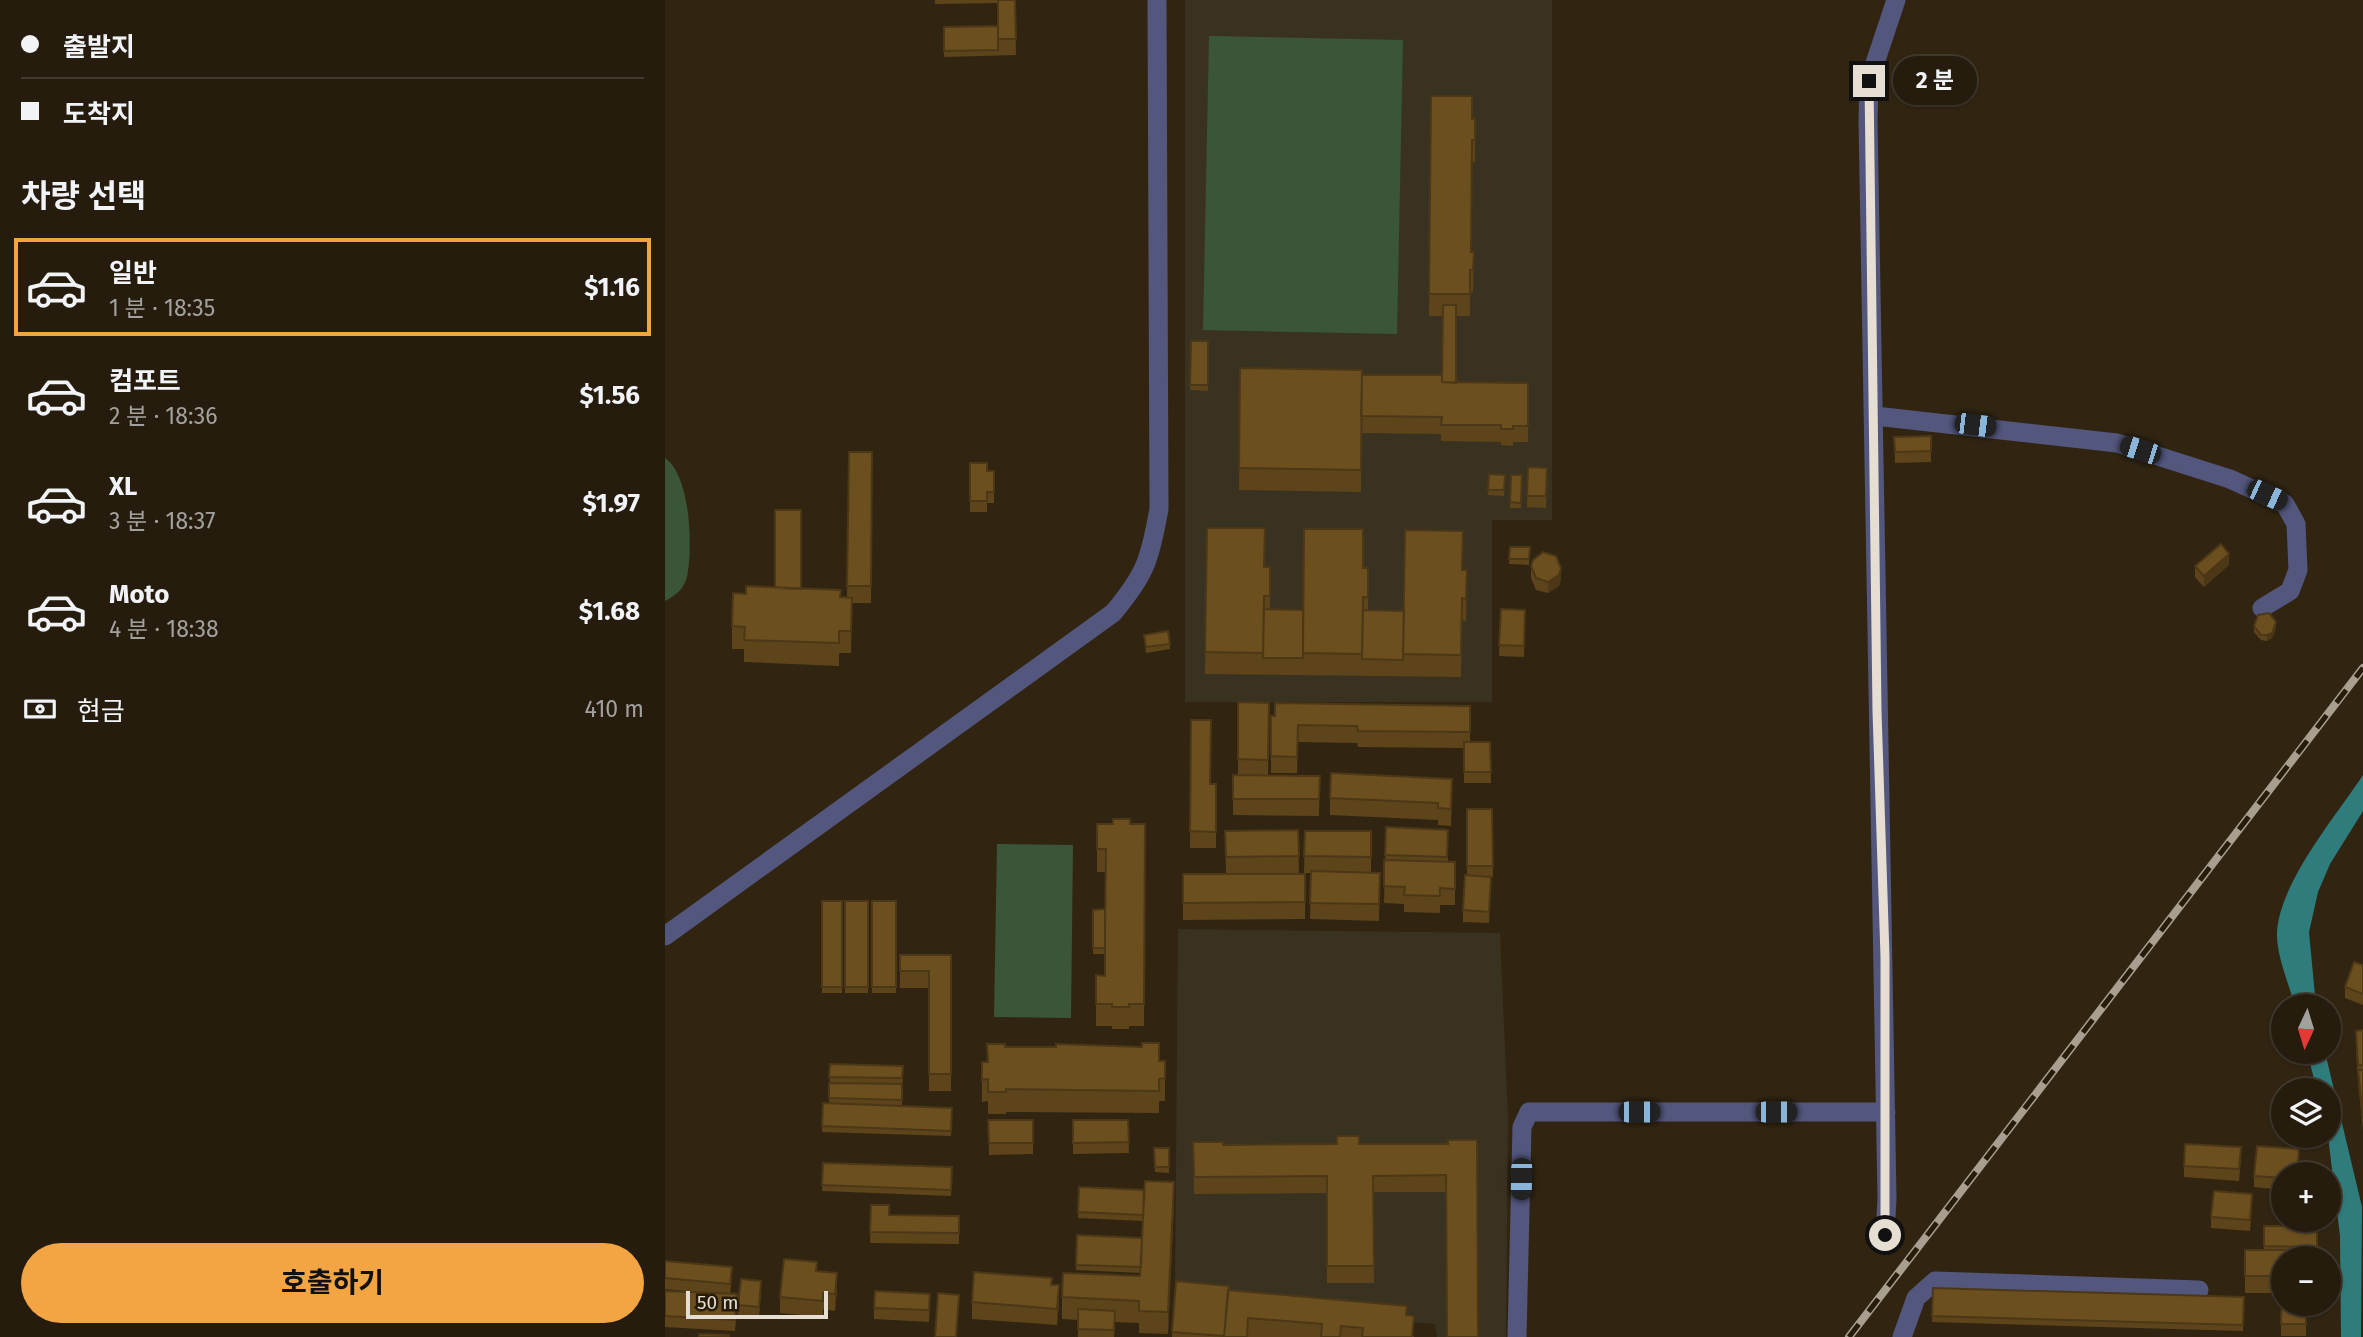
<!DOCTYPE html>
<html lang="ko">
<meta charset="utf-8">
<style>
body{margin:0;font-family:"Fira Sans","Noto Sans KR",sans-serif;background:#31291c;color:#f1f3f6;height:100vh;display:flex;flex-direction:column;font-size:26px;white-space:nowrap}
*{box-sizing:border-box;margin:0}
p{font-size:23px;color:#a3a19e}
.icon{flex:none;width:38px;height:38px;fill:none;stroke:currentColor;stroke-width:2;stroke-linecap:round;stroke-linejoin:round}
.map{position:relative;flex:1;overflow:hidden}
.sheet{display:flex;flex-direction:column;background:#251c0e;width:665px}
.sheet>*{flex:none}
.guide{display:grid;align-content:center;height:154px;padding:0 21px;background:#251c0e}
.needle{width:46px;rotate:184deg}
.controls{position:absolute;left:1606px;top:994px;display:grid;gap:14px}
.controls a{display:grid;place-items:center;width:70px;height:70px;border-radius:50%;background:#251c0e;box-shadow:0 2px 5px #0004,0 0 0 2px #423a2e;font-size:35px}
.scale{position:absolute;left:21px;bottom:18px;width:142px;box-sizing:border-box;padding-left:7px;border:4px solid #e6ded3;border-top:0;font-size:19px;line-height:24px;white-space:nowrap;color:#e6ded3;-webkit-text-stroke:5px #271b09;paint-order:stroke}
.end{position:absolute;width:32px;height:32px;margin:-16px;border:9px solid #e6ded3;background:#111;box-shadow:0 0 0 4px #111}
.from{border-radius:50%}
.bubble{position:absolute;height:49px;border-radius:24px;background:#251c0e;box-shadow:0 2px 5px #0004,0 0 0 2px #423a2e;font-size:23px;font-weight:700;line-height:49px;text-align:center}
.car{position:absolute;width:21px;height:42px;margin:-21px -10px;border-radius:9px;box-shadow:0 0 5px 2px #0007;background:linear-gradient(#222 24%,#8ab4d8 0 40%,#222 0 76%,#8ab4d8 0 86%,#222 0)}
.guide b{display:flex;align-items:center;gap:24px;height:66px;font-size:26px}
.guide b+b{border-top:2px solid #423a2e}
.guide i{width:18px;height:18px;background:#f1f3f6}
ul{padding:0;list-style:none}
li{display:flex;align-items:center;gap:21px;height:98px;margin:0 14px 10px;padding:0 7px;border:4px solid transparent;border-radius:0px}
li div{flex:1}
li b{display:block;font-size:26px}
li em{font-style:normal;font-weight:700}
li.active{border-color:#f3a443}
li>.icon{width:63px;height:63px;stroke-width:1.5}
h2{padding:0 21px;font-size:32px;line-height:84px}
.pay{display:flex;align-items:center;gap:18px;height:77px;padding:0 21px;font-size:26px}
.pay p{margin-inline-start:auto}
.button{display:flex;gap:14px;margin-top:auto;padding:14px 21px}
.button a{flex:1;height:80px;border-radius:42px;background:#f3a443;color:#111;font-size:28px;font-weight:700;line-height:80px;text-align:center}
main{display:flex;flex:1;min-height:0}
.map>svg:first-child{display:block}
</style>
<main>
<section class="sheet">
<div class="guide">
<b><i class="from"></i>출발지</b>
<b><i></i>도착지</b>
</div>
<h2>차량 선택</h2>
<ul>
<li class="active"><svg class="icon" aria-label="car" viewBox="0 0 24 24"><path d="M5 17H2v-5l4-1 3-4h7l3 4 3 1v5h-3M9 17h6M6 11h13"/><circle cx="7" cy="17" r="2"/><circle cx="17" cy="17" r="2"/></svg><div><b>일반</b><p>1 분 · 18:35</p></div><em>$1.16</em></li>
<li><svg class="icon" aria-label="car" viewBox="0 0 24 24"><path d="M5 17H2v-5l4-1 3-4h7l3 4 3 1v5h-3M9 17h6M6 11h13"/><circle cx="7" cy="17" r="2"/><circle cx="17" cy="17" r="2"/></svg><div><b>컴포트</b><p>2 분 · 18:36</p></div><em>$1.56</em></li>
<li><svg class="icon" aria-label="car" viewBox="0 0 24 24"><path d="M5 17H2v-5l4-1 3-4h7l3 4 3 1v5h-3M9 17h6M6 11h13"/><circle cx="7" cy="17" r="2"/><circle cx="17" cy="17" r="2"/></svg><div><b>XL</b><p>3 분 · 18:37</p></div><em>$1.97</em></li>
<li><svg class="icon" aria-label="car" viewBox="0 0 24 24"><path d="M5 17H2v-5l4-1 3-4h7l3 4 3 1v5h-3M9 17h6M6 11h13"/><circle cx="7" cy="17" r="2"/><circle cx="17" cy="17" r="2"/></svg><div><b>Moto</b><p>4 분 · 18:38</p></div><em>$1.68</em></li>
</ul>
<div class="pay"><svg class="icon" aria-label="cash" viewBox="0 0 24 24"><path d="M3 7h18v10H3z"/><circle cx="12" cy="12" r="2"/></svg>현금<p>410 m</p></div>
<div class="button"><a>호출하기</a></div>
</section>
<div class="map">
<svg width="1698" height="1337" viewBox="0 0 1698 1337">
<rect width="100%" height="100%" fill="#312512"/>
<path fill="#3a3221" d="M520,0H887V520H827V702H520Z
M513,929L835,933L843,1119L841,1337H772L770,1324L570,1307V1296L510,1288Z"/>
<path fill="#3b5539" d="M544,36L738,40L732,334L538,330Z
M0,458C26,476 28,548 22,577C19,589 10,596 0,601Z
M332,844L408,845L406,1018L329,1017Z"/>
<path fill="#2f7c7d" d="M1698,775V811L1665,864L1653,892L1644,932L1651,1006H1630C1624,984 1611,955 1612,932C1615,882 1671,816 1698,775Z
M1642,1052H1660L1697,1207L1696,1337H1676L1675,1236L1663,1136L1664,1090H1652Z"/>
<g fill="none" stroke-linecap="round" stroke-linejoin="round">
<path stroke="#53577d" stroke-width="19" d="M1210,416L1452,443L1565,479L1620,504L1631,524L1633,570L1625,591L1597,608
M0,936L448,613C481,574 485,559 494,509L492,0
M1220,1235L1222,1199L1203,120L1204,81L1231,0
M852,1337L857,1127L864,1112H1221
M1237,1337L1251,1298L1270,1281L1534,1290"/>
<defs>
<path id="rail" d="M1184,1337L1698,668"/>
</defs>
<use href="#rail" stroke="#a89f91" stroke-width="8"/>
<use href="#rail" stroke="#271b09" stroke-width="5" stroke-dasharray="16" stroke-linecap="butt"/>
</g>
<path fill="#5d441b" d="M270,0H350L351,55L279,57V27L333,26V3L270,4Z
M766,96L807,119H810V162H807L806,252H809L808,292H805V316H791V383H863V442H848V446L836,445V442L776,441V434L696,433V430V492L574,490L575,368L697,375H777L778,316H764Z
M526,341H543V391L525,390Z
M1266,436V462L1230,463L1229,437Z
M184,452H207L206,603H187L186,653H174V666L79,662V649H67V626L81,594L110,588L136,589L176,597L182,598Z
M305,463L322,471H329V503H322V512H305Z
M863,467L882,468L881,508L862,507Z
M824,474L840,475L839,496L823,495Z
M846,475H857L856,508H845Z
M542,528L599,567H605V609L638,610L698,568H703V610L739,611L797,570H802L801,621L797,620L796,677L540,674Z
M845,547H865L864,565L844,564Z
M1564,565L1539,587L1530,577V566Z
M866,566L896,579L894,586L883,593L871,590L866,578Z
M836,609L860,610L859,657L834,656Z
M1589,626L1611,628L1607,638L1602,641L1596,640L1589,632Z
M479,635L505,644V649L481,653Z
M573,702L604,703L603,775L655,776L654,816L568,815V775H573Z
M805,706V742H825L826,783H799V748L693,747L692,743L633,742L632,773H606V716Z
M526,720L546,784H551V848H525Z
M787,796L786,826L773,825V820L665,815V798Z
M802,809H827L828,877H826L824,923L798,922V910L802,875Z
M432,824H480L479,1026H464V1029H447V1026H431V975L440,976V954H428V910L440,909L441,872H432Z
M721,827L783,830V862H790V905H775V913L739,912V904L719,903Z
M633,830L634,873L561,874L560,831Z
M640,831H706V873H715L714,921L645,919L646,873H639Z
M518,874H640V919L518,920Z
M157,901H177V993H157Z
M180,901H203V993H180Z
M207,901H231V993H207Z
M235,955H286V1091H264V988H235Z
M1698,965V1005L1680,998V987Z
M1698,1030V1130L1693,1082L1691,1047V1031Z
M340,1047L500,1061V1101H494V1113L341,1112V1114H323V1101L317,1102V1062H322Z
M165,1064L238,1066L237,1106L196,1105L287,1108L286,1136L157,1132V1126L164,1103Z
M323,1120H368V1154L324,1155Z
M408,1120H463L464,1153L408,1154Z
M528,1142L558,1145L783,1144L781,1192H708L709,1283H662V1193L529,1194Z
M489,1148H504V1173L490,1172Z
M1576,1159L1574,1181L1519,1177V1166Z
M1634,1160L1619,1174V1190L1589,1187V1176Z
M158,1163L287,1167L286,1196L157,1191Z
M414,1187L509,1204L503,1334L474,1333V1323L450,1322L449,1337H413V1320L397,1319V1297L475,1276L476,1273L411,1270L412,1235L477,1238L478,1221L413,1218Z
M206,1205L224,1215L294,1216V1244L205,1243Z
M1587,1206L1585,1231L1546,1228V1217Z
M1652,1220V1250L1619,1258V1304H1641V1336H1616V1293H1580V1250H1599V1226H1626Z
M0,1261L67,1278L65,1294L72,1306L70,1331L0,1327V1291L39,1293L0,1289Z
M387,1285L394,1302L392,1325L307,1319V1302Z
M1268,1288L1579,1297L1578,1331L1267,1322Z
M172,1290L170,1311L158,1309V1317L115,1313V1297Z
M564,1290L742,1316L749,1337H507V1332Z
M96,1292L94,1318L73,1316V1305Z
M265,1294L264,1322L209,1319V1308Z"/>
<path fill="#4c3716" d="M1564,554V565L1539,587V576Z
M896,568V579L894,586L883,593V582Z
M1611,622V628L1607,638L1602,641V635Z
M509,1182V1204L503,1334V1312Z
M172,1273V1290L170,1311V1294Z
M394,1285V1302L392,1325V1309Z"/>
<path fill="#6c4f1f" stroke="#4c3716" stroke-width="2" d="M333,0H350L351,39H333Z
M333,26V50L279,51V27Z
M766,96H807V119H810V140H807L806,252H809L808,270H805V294H764Z
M778,305H791V383L777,382Z
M526,341H543V385H525Z
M575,368L697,370L696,470L574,468Z
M697,375H777V382L863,383V426H848V429H836V425H776L777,417L696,416Z
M1266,436V451L1230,452L1229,437Z
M184,452H207L206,586H182Z
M305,463H322V471H329V492H322V501H305Z
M863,467L882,468L881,496H862Z
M824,474L840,475L839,490H823Z
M846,475H857L856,503L845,502Z
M110,510H136V589L110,588Z
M542,528H600L599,567H605V596H599L598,653L540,652Z
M639,529H698V568H703V597H698L697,654L638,653Z
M740,530L798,531L797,570H802L801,599L797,598L796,655L738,654Z
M1556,544L1564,554L1539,576L1530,566Z
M845,547H865L864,559H844Z
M878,552L891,556L896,568L894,575L883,582L871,578L866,566L868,560Z
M81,586L176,590L175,597L187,598L186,631H174V643L79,640L80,627L67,626L68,593L81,594Z
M599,609L638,610V658H598Z
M836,609L860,610L859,646L834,645Z
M698,610L739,611L738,660L697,659Z
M1604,613L1611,622L1607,633L1602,635H1596L1589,626L1593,615Z
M503,631L505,644L481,647L479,635Z
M573,702L604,703L603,760L573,759Z
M610,703L805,706V732L693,731L692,726L633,725L632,757L606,756V716H610Z
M526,720H546L545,784H551V832L525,831Z
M799,742H825L826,772H799Z
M666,773L787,779L786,809L773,808V803L665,798Z
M568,775L655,776L654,799H568Z
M802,809H827L828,866H802Z
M448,819H465V824H480L479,1004H464V1007H447V1004H431V975L440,976V932L441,849H432V824H448Z
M721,827L783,830L782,857L720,855Z
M633,830L634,856L561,857L560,831Z
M640,831H706V857L639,856Z
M719,860L790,862V889L775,888V896L739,895L740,887L719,886Z
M646,871L715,873L714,904L645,903Z
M518,874H640V902L518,903Z
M800,875L826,877L824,912L798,910Z
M157,901H177V987H157Z
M180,901H203V987H180Z
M207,901H231V987H207Z
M440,909V948H428V910Z
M235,955H286V1074H264V971H235Z
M1689,962L1698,965V994L1680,987Z
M1698,1030V1065H1693L1691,1031Z
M477,1043H494V1061H500V1078L494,1079V1091L341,1089V1092H323V1079L317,1080V1062H323L322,1044H340V1047H391V1044L477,1047Z
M165,1064L238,1066L237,1078L164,1077Z
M1693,1070H1698V1118Z
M164,1083L237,1084V1100L164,1098Z
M158,1103L287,1108L286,1131L157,1126Z
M323,1120H368V1143H324Z
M408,1120H463L464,1142L408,1143Z
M672,1136H694V1144H783V1140H812L813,1337H782L781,1175L708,1176L709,1266H662V1176L529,1177L528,1142H558V1145L672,1144Z
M1520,1144L1576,1147L1574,1169L1519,1166Z
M1592,1146L1634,1149L1632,1174H1619V1178L1589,1176Z
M489,1148H504V1167H490Z
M158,1163L287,1167L286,1190L157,1185Z
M480,1181L509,1182L503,1312L474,1311V1301L397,1297L398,1273L475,1276Z
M414,1187L479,1190L478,1215L413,1212Z
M1549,1191L1587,1194L1585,1220L1546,1217Z
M206,1205H224V1215L294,1216V1233L205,1232Z
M1626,1220H1652V1247L1599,1246V1226H1626Z
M412,1235L477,1238L476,1267L411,1265Z
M1580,1250H1654V1258H1619V1276H1580Z
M119,1259L152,1262L151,1271L172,1273L170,1294L158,1293V1301L115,1297Z
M0,1261L67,1267L65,1284L0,1278Z
M309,1272L387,1278L386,1285H394L392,1309L307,1302Z
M76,1279L96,1281L94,1307L73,1305Z
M511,1281L564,1286L559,1336L507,1332Z
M1617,1282H1619V1304H1641V1324H1616Z
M1268,1288L1579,1297L1578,1325L1267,1316Z
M563,1290L742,1306L741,1315L749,1316L747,1337H697L698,1328L676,1326L675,1337H656L657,1324L583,1318L582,1337H559Z
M0,1291L72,1294L70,1320L0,1316Z
M210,1291L265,1294L264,1310L209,1308Z
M273,1293L294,1295L291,1337H270Z
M413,1309L450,1311L449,1330L413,1329Z
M34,1334L64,1335V1337H34Z"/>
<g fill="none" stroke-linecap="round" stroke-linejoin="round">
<path stroke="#e6ded3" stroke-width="9" d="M1204,81L1212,711L1220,956V1235"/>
</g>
</svg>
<div class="controls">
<a><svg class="needle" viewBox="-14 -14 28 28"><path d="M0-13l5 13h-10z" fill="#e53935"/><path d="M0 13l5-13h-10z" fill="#a3a19e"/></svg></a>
<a><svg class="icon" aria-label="layers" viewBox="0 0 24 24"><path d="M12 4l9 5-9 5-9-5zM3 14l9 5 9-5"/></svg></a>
<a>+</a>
<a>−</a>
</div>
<div class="scale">50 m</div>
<i class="end from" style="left:1220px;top:1235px"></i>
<i class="end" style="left:1204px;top:81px"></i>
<div class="bubble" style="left:1228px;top:56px;width:84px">2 분</div>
<i class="car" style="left:1310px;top:425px;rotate:97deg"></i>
<i class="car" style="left:1475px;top:450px;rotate:288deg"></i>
<i class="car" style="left:1602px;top:495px;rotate:115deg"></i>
<i class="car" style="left:974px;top:1112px;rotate:90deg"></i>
<i class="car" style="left:1111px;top:1112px;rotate:90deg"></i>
<i class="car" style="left:856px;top:1179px;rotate:181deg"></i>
</div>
</main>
